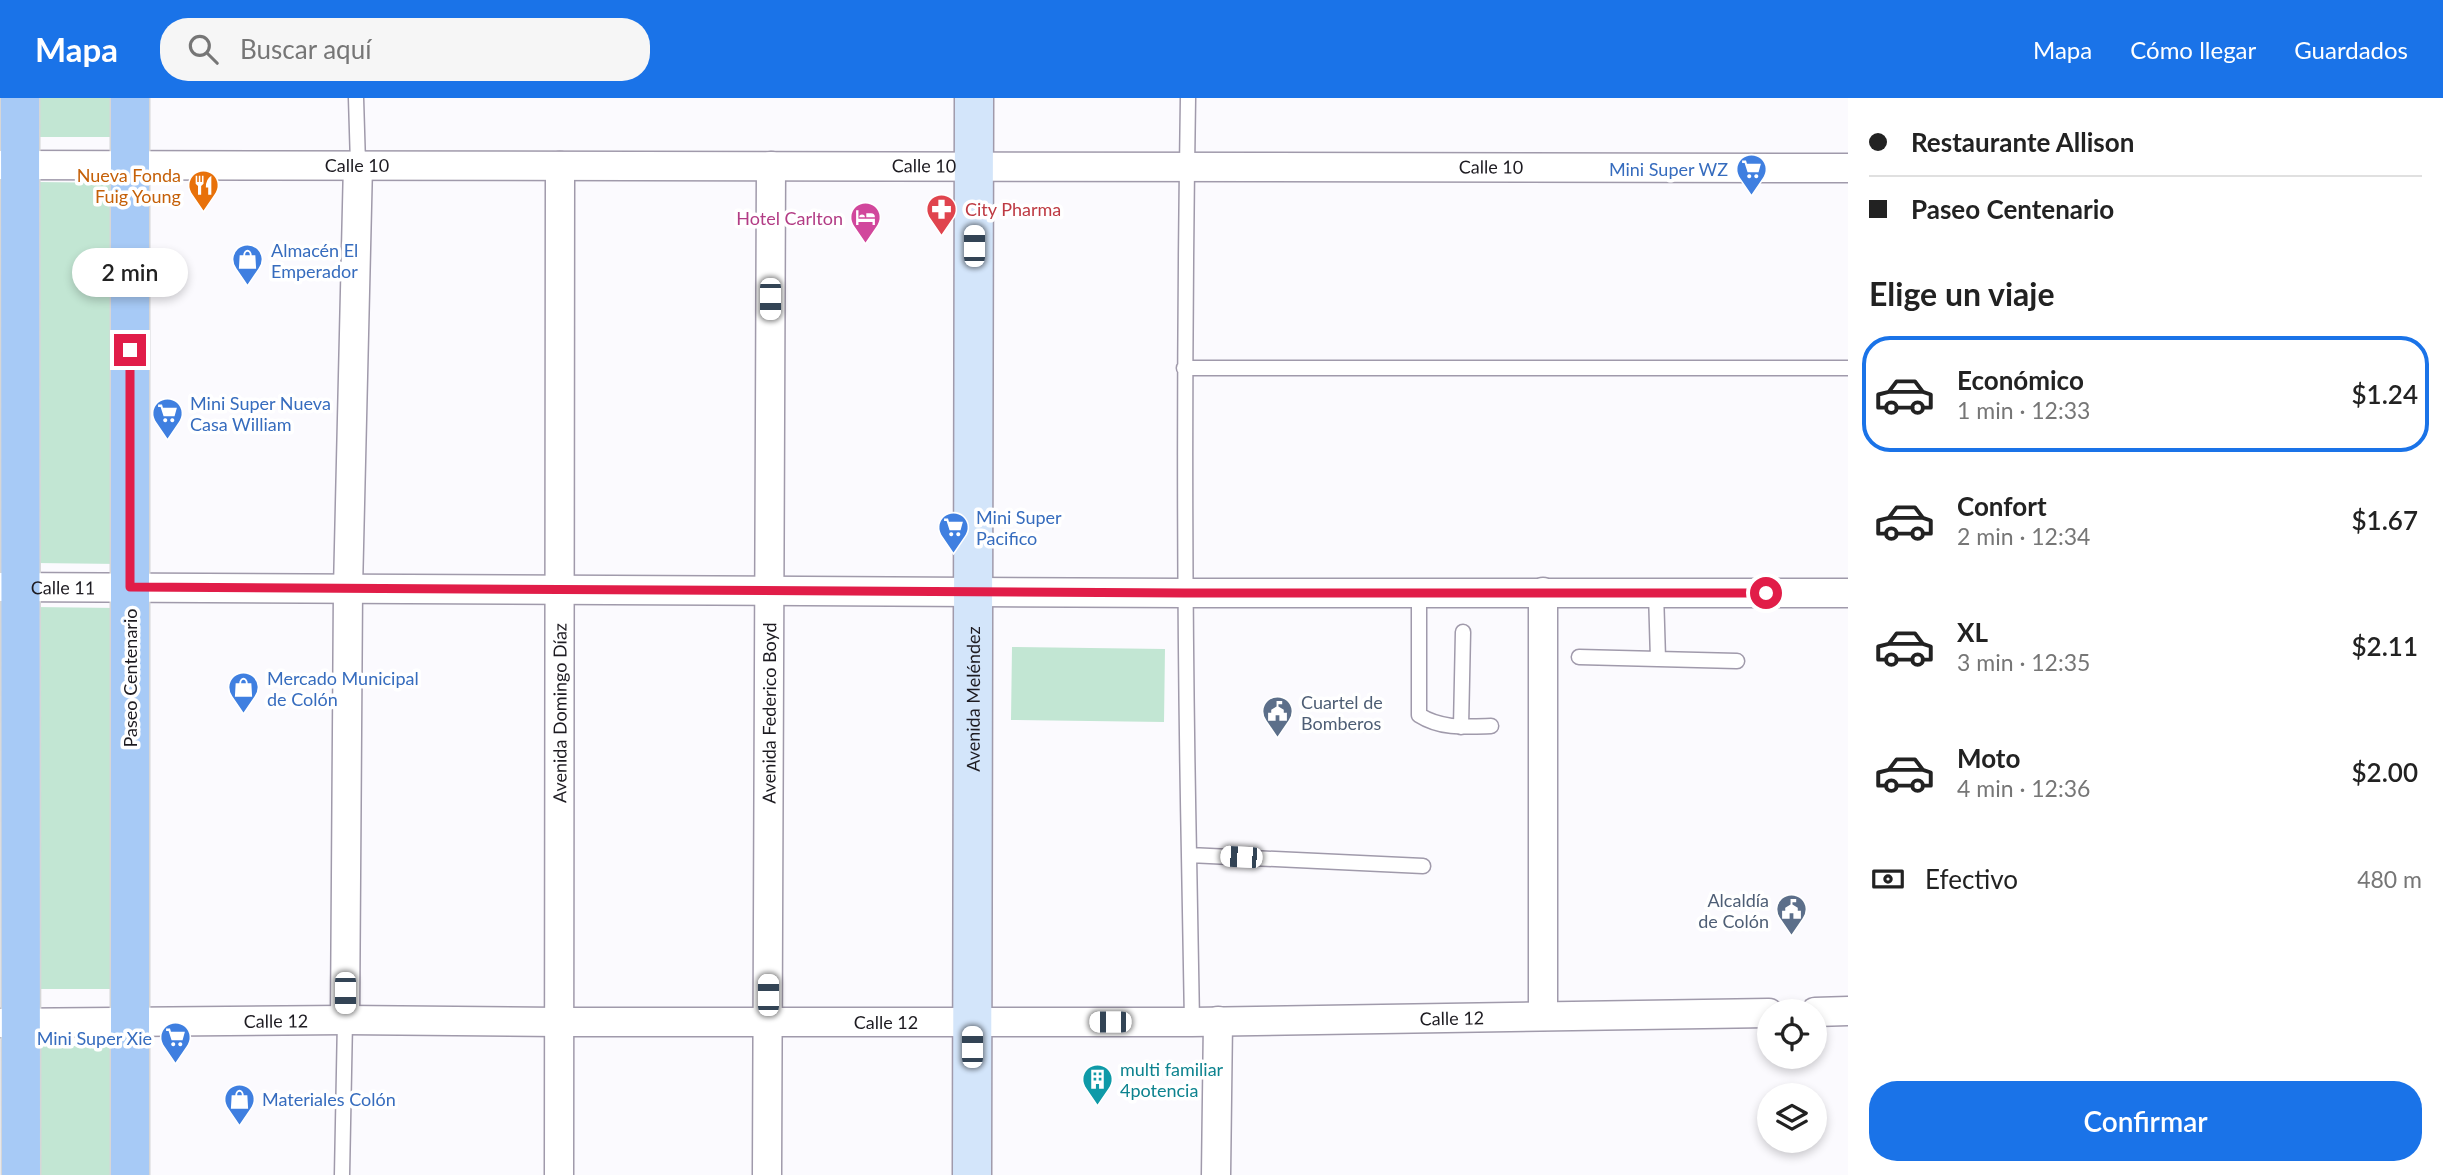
<!DOCTYPE html>
<html lang="es">
<meta charset="utf-8">
<style>
body{margin:0;font-family:Lato,sans-serif;background:#f6f6f6;color:#222;height:100vh;display:flex;flex-direction:column;font-size:26px;white-space:nowrap}
*{box-sizing:border-box;margin:0}
p{font-size:23px;color:#767676}
.icon{flex:none;width:38px;height:38px;fill:none;stroke:currentColor;stroke-width:2;stroke-linecap:round;stroke-linejoin:round}
.map{position:relative;flex:1;overflow:hidden}
.sheet{display:flex;flex-direction:column;background:#fff;width:595px}
.sheet>*{flex:none}
.hud{display:grid;align-content:center;height:154px;padding:0 21px;background:#fff}
.tools{position:absolute;left:1757px;top:901px;display:grid;gap:14px}
.tools a{display:grid;place-items:center;width:70px;height:70px;border-radius:50%;background:#fff;box-shadow:0 4px 10px #0003;font-size:35px}
.end{position:absolute;width:32px;height:32px;margin:-16px;border:9px solid #e11d48;background:#fff;box-shadow:0 0 0 4px #fff}
.from{border-radius:50%}
.bubble{position:absolute;height:49px;border-radius:24px;background:#fff;box-shadow:0 4px 10px #0003;font-size:23px;font-weight:600;line-height:49px;text-align:center}
.car{position:absolute;width:21px;height:42px;margin:-21px -10px;border-radius:9px;box-shadow:0 0 5px 2px #0007;background:linear-gradient(#fff 24%,#345 0 40%,#fff 0 76%,#345 0 86%,#fff 0)}
.hud b{display:flex;align-items:center;gap:24px;height:66px;font-size:26px}
.hud b+b{border-top:2px solid #e0e0e0}
.hud i{width:18px;height:18px;background:#222}
ul{padding:0;list-style:none}
li{display:flex;align-items:center;gap:21px;height:116px;margin:0 14px 10px;padding:0 7px;border:4px solid transparent;border-radius:28px}
li div{flex:1}
li b{display:block;font-size:26px}
li em{font-style:normal;font-weight:600}
li.current{border-color:#1a73e8}
li>.icon{width:63px;height:63px;stroke-width:1.5}
h2{padding:0 21px;font-size:32px;line-height:84px}
.pay{display:flex;align-items:center;gap:18px;height:77px;padding:0 21px;font-size:26px}
.pay p{margin-inline-start:auto}
.primary-button{display:flex;gap:14px;margin-top:auto;padding:14px 21px}
.primary-button a{flex:1;height:80px;border-radius:28px;background:#1a73e8;color:#fff;font-size:28px;font-weight:600;line-height:80px;text-align:center}
header{display:flex;align-items:center;gap:42px;box-sizing:border-box;height:98px;padding:0 35px;background:#1a73e8;color:#fff}
header strong{font-size:33px}
nav{display:flex;gap:38px;margin-inline-start:auto;font-size:24px}
.search{width:490px;height:63px;background:#f6f6f6;display:flex;align-items:center;gap:18px;box-sizing:border-box;padding:0 24px;border-radius:28px;color:#767676;font-size:26px}
main{display:flex;flex:1;min-height:0}
.map>svg:first-child{display:block}
</style>
<header>
<strong>Mapa</strong>
<div class="search"><svg class="icon" aria-label="search" viewBox="0 0 24 24"><circle cx="10" cy="10" r="6"/><path d="M15 15l6 6"/></svg>Buscar aquí</div>
<nav><a>Mapa</a><a>Cómo llegar</a><a>Guardados</a></nav>
</header>
<main>
<div class="map">
<svg width="1848" height="1077" viewBox="0 0 1848 1077">
<rect width="100%" height="100%" fill="#fbfafe"/>
<path fill="#c2e6d3" d="M36,0H118V39H36Z
M38,84L122,85L119,466L36,465Z
M35,509L117,510L114,891H33Z
M1012,549L1165,551L1164,624L1011,622Z
M34,948H118V1077H34Z"/>
<g fill="none" stroke-linecap="round" stroke-linejoin="round">
<defs>
<path id="lane" d="M356,0L358,66
M1188,0C1184,253 1184,504 1189,757L1423,768
M1184,270H1848
M1419,494V617C1441,631 1465,629 1491,628
M1656,494L1658,561
M1579,559L1737,563
M1461,629L1463,534
M1189,757L1192,924
M342,1077L345,922"/>
<g id="street">
<path id="s1" d="M0,67C616,67 1232,67 1848,70"/>
<path id="s2" d="M0,489L1184,495H1848"/>
<path d="M1543,494V918"/>
<path d="M1815,914L1848,913"/>
<path d="M345,922L348,491L358,66"/>
<path id="s3" d="M0,925L345,922L559,924H1192L1769,915"/>
<path id="s4" d="M559,1077L560,68"/>
<path id="s5" d="M767,1077L771,68"/>
<path d="M1216,1077L1218,923"/>
</g>
<g id="secondary">
<path id="s6" d="M972,1077L974,0"/>
</g>
<path id="primary" d="M20,0L21,1077
M130,0V1077"/>
</defs>
<use href="#lane" stroke="#a09aab" stroke-width="17"/>
<use href="#street" stroke="#a09aab" stroke-width="31"/>
<use href="#secondary" stroke="#a09aab" stroke-width="41"/>
<use href="#primary" stroke="#d6d6d7" stroke-width="41"/>
<use href="#lane" stroke="#fff" stroke-width="14"/>
<use href="#street" stroke="#fff" stroke-width="28"/>
<use href="#secondary" stroke="#d3e5fa" stroke-width="38"/>
<use href="#primary" stroke="#a7caf6" stroke-width="38"/>
</g>
<g fill="none" stroke-linecap="round" stroke-linejoin="round">
<path stroke="#e11d48" stroke-width="9" d="M130,252V489L1184,495H1766"/>
</g>
<defs>
<symbol id="supermarket-pin" viewBox="-11 -11 22 30"><path d="M0 17L-7.5 6A9.5 9.5 0 1 1 7.5 6Z" fill="#3f7fe0" stroke="#fff"/><path d="M-6-5.5h2.5l.6 2H6L4.5 2H-2.5L-4.4-4H-6ZM-1.5 3.2a1.3 1.3 0 1 0 .1 0ZM3 3.2a1.3 1.3 0 1 0 .1 0Z" fill="#fff"/></symbol>
<symbol id="restaurant-pin" viewBox="-11 -11 22 30"><path d="M0 17L-7.5 6A9.5 9.5 0 1 1 7.5 6Z" fill="#e8710a" stroke="#fff"/><path d="M-5-6h1v4h1v-4h1v4h1v-4h1v5L-1.5 .5V6h-2V.5L-5-1ZM5-6V6H3V1.5H1.5Q1.5-4 5-6Z" fill="#fff"/></symbol>
<symbol id="pharmacy-pin" viewBox="-11 -11 22 30"><path d="M0 17L-7.5 6A9.5 9.5 0 1 1 7.5 6Z" fill="#e0444e" stroke="#fff"/><path d="M-2-6h4v4h4v4h-4v4h-4v-4h-4v-4h4Z" fill="#fff"/></symbol>
<symbol id="hotel-pin" viewBox="-11 -11 22 30"><path d="M0 17L-7.5 6A9.5 9.5 0 1 1 7.5 6Z" fill="#d1479c" stroke="#fff"/><path d="M-6-4.5h1.5V1H6V5H4.5V3h-9V5H-6ZM-4 0a1.8 1.8 0 1 1 3.6 0ZM.5 0V-2.5h3Q6-2.5 6 0Z" fill="#fff"/></symbol>
<symbol id="shop-pin" viewBox="-11 -11 22 30"><path d="M0 17L-7.5 6A9.5 9.5 0 1 1 7.5 6Z" fill="#3f7fe0" stroke="#fff"/><path d="M-5-2.5h2.3a2.7 3.5 0 0 1 5.4 0H5L5.5 6h-11ZM-1.5-2.5h3a1.5 2.3 0 0 0-3 0Z" fill="#fff"/></symbol>
<symbol id="civic-pin" viewBox="-11 -11 22 30"><path d="M0 17L-7.5 6A9.5 9.5 0 1 1 7.5 6Z" fill="#5c6f8a" stroke="#fff"/><path d="M-.6-6.5H3V-4.5H.6V-3L4-1V1h2V6H-6V1h2V-1L-.6-3ZM-1.2 2.5V6h2.4V2.5Z" fill="#fff"/></symbol>
<symbol id="building-pin" viewBox="-11 -11 22 30"><path d="M0 17L-7.5 6A9.5 9.5 0 1 1 7.5 6Z" fill="#0f9aa8" stroke="#fff"/><path d="M-4-6H4V6H1V3H-1V6H-4ZM-2.5-4.3h1.7v1.8h-1.7ZM.8-4.3h1.7v1.8H.8ZM-2.5-1h1.7V.8h-1.7ZM.8-1h1.7V.8H.8Z" fill="#fff"/></symbol>
</defs>
<g fill-rule="evenodd">
<use href="#supermarket-pin" x="1734" y="54" width="35" height="47"/>
<use href="#restaurant-pin" x="186" y="70" width="35" height="47"/>
<use href="#pharmacy-pin" x="924" y="94" width="35" height="47"/>
<use href="#hotel-pin" x="848" y="102" width="35" height="47"/>
<use href="#shop-pin" x="230" y="144" width="35" height="47"/>
<use href="#supermarket-pin" x="150" y="298" width="35" height="47"/>
<use href="#supermarket-pin" x="936" y="412" width="35" height="47"/>
<use href="#shop-pin" x="226" y="572" width="35" height="47"/>
<use href="#civic-pin" x="1260" y="596" width="35" height="47"/>
<use href="#civic-pin" x="1774" y="794" width="35" height="47"/>
<use href="#supermarket-pin" x="158" y="922" width="35" height="47"/>
<use href="#building-pin" x="1080" y="964" width="35" height="47"/>
<use href="#shop-pin" x="222" y="984" width="35" height="47"/>
</g>
<g text-anchor="middle" dominant-baseline="central" stroke-width="7" stroke-linejoin="round" paint-order="stroke">
<g font-size="18" fill="#1d1b21" stroke="#fff">
<text stroke="none"><textPath href="#s1" startOffset="357">Calle 10</textPath></text>
<text stroke="none"><textPath href="#s1" startOffset="1491">Calle 10</textPath></text>
<text stroke="none"><textPath href="#s1" startOffset="924">Calle 10</textPath></text>
<text stroke="none"><textPath href="#s2" startOffset="63">Calle 11</textPath></text>
<text transform="translate(130 580) rotate(-90)">Paseo Centenario</text>
<text stroke="none"><textPath href="#s6" startOffset="476">Avenida Meléndez</textPath></text>
<text stroke="none"><textPath href="#s4" startOffset="462">Avenida Domingo Díaz</textPath></text>
<text stroke="none"><textPath href="#s5" startOffset="462">Avenida Federico Boyd</textPath></text>
<text stroke="none"><textPath href="#s3" startOffset="1452">Calle 12</textPath></text>
<text stroke="none"><textPath href="#s3" startOffset="276">Calle 12</textPath></text>
<text stroke="none"><textPath href="#s3" startOffset="886">Calle 12</textPath></text>
</g>
<g font-size="18" fill="#366cbe" stroke="#fff" text-anchor="start">
<text x="1728" y="71" text-anchor="end">Mini Super WZ</text>
<text x="271" y="152">Almacén El<tspan x="271" dy="21">Emperador</tspan></text>
<text x="190" y="305">Mini Super Nueva<tspan x="190" dy="21">Casa William</tspan></text>
<text x="976" y="419">Mini Super<tspan x="976" dy="21">Pacifico</tspan></text>
<text x="267" y="580">Mercado Municipal<tspan x="267" dy="21">de Colón</tspan></text>
<text x="152" y="940" text-anchor="end">Mini Super Xie</text>
<text x="262" y="1001">Materiales Colón</text>
</g>
<g font-size="18" fill="#c56008" stroke="#fff" text-anchor="end">
<text x="181" y="77">Nueva Fonda<tspan x="181" dy="21">Fuig Young</tspan></text>
</g>
<g font-size="18" fill="#be3a42" stroke="#fff" text-anchor="start">
<text x="965" y="111">City Pharma</text>
</g>
<g font-size="18" fill="#b23c85" stroke="#fff" text-anchor="end">
<text x="843" y="120">Hotel Carlton</text>
</g>
<g font-size="18" fill="#4e5e75" stroke="#fff" text-anchor="start">
<text x="1301" y="604">Cuartel de<tspan x="1301" dy="21">Bomberos</tspan></text>
<text x="1769" y="802" text-anchor="end">Alcaldía<tspan x="1769" dy="21">de Colón</tspan></text>
</g>
<g font-size="18" fill="#0d838f" stroke="#fff" text-anchor="start">
<text x="1120" y="971">multi familiar<tspan x="1120" dy="21">4potencia</tspan></text>
</g>
</g>
</svg>
<div class="tools">
<a><svg class="icon" aria-label="locate" viewBox="0 0 24 24"><circle cx="12" cy="12" r="6"/><path d="M12 2v4M12 18v4M2 12h4M18 12h4"/></svg></a>
<a><svg class="icon" aria-label="layers" viewBox="0 0 24 24"><path d="M12 4l9 5-9 5-9-5zM3 14l9 5 9-5"/></svg></a>
</div>
<i class="end from" style="left:1766px;top:495px"></i>
<i class="end" style="left:130px;top:252px"></i>
<div class="bubble" style="left:72px;top:150px;width:116px">2 min</div>
<i class="car" style="left:974px;top:148px;rotate:0deg"></i>
<i class="car" style="left:770px;top:201px;rotate:180deg"></i>
<i class="car" style="left:1241px;top:759px;rotate:273deg"></i>
<i class="car" style="left:345px;top:895px;rotate:180deg"></i>
<i class="car" style="left:768px;top:897px;rotate:0deg"></i>
<i class="car" style="left:1110px;top:924px;rotate:270deg"></i>
<i class="car" style="left:972px;top:949px;rotate:0deg"></i>
</div>
<section class="sheet">
<div class="hud">
<b><i class="from"></i>Restaurante Allison</b>
<b><i></i>Paseo Centenario</b>
</div>
<h2>Elige un viaje</h2>
<ul>
<li class="current"><svg class="icon" aria-label="car" viewBox="0 0 24 24"><path d="M5 17H2v-5l4-1 3-4h7l3 4 3 1v5h-3M9 17h6M6 11h13"/><circle cx="7" cy="17" r="2"/><circle cx="17" cy="17" r="2"/></svg><div><b>Económico</b><p>1 min · 12:33</p></div><em>$1.24</em></li>
<li><svg class="icon" aria-label="car" viewBox="0 0 24 24"><path d="M5 17H2v-5l4-1 3-4h7l3 4 3 1v5h-3M9 17h6M6 11h13"/><circle cx="7" cy="17" r="2"/><circle cx="17" cy="17" r="2"/></svg><div><b>Confort</b><p>2 min · 12:34</p></div><em>$1.67</em></li>
<li><svg class="icon" aria-label="car" viewBox="0 0 24 24"><path d="M5 17H2v-5l4-1 3-4h7l3 4 3 1v5h-3M9 17h6M6 11h13"/><circle cx="7" cy="17" r="2"/><circle cx="17" cy="17" r="2"/></svg><div><b>XL</b><p>3 min · 12:35</p></div><em>$2.11</em></li>
<li><svg class="icon" aria-label="car" viewBox="0 0 24 24"><path d="M5 17H2v-5l4-1 3-4h7l3 4 3 1v5h-3M9 17h6M6 11h13"/><circle cx="7" cy="17" r="2"/><circle cx="17" cy="17" r="2"/></svg><div><b>Moto</b><p>4 min · 12:36</p></div><em>$2.00</em></li>
</ul>
<div class="pay"><svg class="icon" aria-label="cash" viewBox="0 0 24 24"><path d="M3 7h18v10H3z"/><circle cx="12" cy="12" r="2"/></svg>Efectivo<p>480 m</p></div>
<div class="primary-button"><a>Confirmar</a></div>
</section>
</main>
